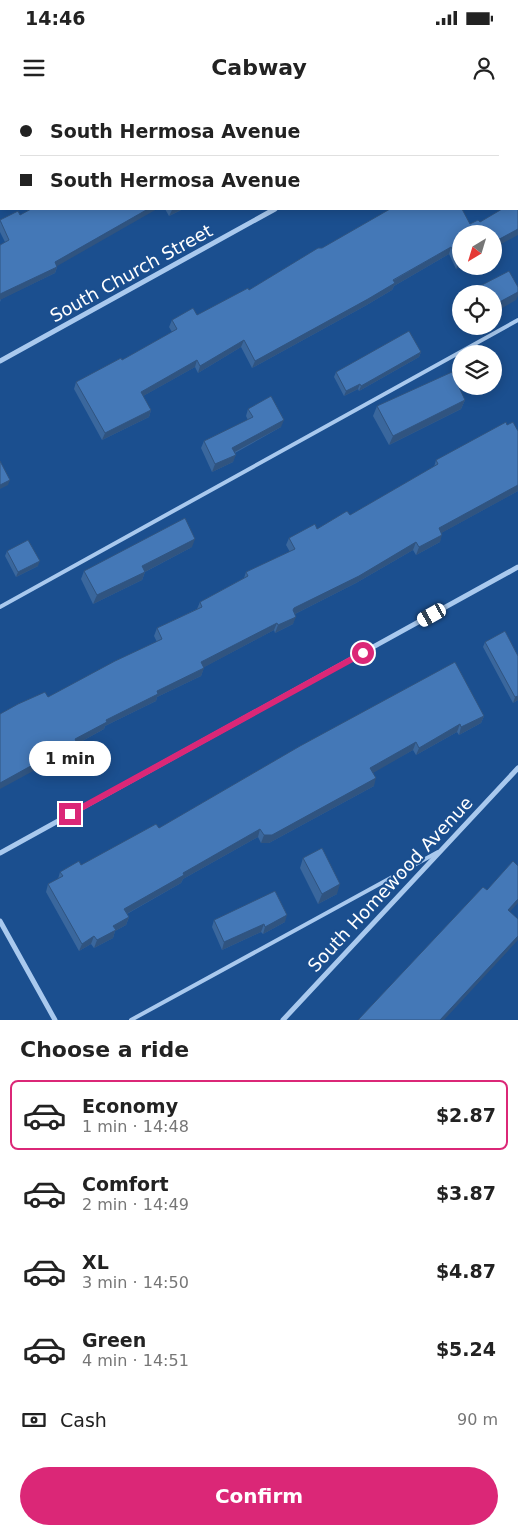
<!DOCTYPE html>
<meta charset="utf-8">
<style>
body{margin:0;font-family:"DejaVu Sans",sans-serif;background:#f2f2f2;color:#222;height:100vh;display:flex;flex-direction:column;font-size:19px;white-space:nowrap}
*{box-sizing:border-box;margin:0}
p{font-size:16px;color:#767676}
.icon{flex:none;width:28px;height:28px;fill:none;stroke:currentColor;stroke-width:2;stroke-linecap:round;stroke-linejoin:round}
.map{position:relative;height:920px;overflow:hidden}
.side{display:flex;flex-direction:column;background:#fff;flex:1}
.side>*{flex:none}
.hud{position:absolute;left:0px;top:0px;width:519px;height:110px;box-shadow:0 2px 12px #0003;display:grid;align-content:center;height:110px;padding:0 20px;background:#fff}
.needle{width:32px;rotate:218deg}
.tools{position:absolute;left:452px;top:125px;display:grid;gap:10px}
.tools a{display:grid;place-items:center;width:50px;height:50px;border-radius:50%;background:#fff;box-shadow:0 2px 12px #0003;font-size:25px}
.end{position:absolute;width:22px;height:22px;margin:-11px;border:6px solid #db2777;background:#fff;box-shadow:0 0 0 2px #fff}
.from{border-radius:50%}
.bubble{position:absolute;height:35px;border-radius:18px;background:#fff;box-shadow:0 2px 12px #0003;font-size:16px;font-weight:700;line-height:35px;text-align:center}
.car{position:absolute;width:15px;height:30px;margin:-15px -8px;border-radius:6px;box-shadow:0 0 4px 1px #0007;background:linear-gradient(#fff 24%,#345 0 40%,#fff 0 76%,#345 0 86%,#fff 0)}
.hud b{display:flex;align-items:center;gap:18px;height:48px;font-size:19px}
.hud b+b{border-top:1px solid #e0e0e0}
.hud i{width:12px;height:12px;background:#222}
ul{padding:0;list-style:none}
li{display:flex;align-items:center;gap:15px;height:70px;margin:0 10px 8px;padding:0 10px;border:2px solid transparent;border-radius:8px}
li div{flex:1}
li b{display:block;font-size:19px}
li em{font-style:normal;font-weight:700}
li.active{border-color:#db2777}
li>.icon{width:45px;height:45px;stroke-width:1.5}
h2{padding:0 20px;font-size:22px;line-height:60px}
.pay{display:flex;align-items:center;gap:12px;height:55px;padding:0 20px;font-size:19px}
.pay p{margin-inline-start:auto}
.cta{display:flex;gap:10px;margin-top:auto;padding:10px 20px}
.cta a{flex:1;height:58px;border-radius:30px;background:#db2777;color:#fff;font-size:20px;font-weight:700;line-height:58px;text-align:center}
.status{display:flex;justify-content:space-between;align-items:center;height:35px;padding:0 25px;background:#fff;direction:ltr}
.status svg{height:14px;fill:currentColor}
header{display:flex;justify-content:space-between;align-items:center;height:65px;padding:0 20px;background:#fff;font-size:22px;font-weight:700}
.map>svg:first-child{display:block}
</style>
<div class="status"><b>14:46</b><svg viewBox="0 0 49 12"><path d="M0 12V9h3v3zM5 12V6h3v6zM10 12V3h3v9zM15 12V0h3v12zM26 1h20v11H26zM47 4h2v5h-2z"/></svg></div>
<header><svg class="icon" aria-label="menu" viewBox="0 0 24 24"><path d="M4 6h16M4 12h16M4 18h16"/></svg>Cabway<svg class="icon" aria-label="person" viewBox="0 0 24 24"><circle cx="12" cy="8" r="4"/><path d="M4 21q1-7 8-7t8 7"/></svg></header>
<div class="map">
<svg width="518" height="920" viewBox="0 0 518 920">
<rect width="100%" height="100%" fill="#1b4f8f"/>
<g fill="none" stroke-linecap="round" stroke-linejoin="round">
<path stroke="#a9c9ee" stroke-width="4" d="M29,1L31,0
M0,17H1
M0,507L518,220
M131,920L438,752"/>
<path stroke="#a9c9ee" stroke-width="5" d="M469,1L472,0
M0,261L275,109
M0,753L518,467
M0,821L55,920
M283,920L518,668"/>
</g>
<path fill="#3a679d" d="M0,22H1V67L0,68Z
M165,109H183L169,116Z
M20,115L57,167L55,173L1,199L0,202V145L5,142L0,132V120Z
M480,122L518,135L461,134V166L456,169L449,154L394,186L392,190L365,206L252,268L241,247L198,273L195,267L143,296L151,310L149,317L102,340L74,289L76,282L122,260L172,232L169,227L172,220L197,215L249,190L322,148Z
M421,252L419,257L359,291L358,289L344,296L334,277L336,272Z
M465,300L461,309L389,345L373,316L377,306Z
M248,309L281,327L235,353L233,362L212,372L201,348L204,341L248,320L246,316Z
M507,325L518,331V391L441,433L440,442L416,455L413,450L356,483L295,514L293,524L275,533L274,530L204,567L201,576L157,597L156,601L105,626L104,629L75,645L74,649L48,597L157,542L154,536L157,528L197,509L200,502L244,478L246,472L290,452L286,445L289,438L317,429L350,415L434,367L436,360Z
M192,447L145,472L142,480L93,504L81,479L84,471Z
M7,451L38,466L16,477L5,456Z
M485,542L518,556V600L513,603L483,547Z
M484,616L481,623L459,635L457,632L416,655L413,650L373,672L374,686L269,743H261L258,737L183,779L181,783L127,814L129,817L126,825L115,831L113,838L94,848L91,844L79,851L46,792L48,784L58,779L60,772L81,765L159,728Z
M303,758L337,794L318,804L300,768Z
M214,820L285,822L263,834L261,832L222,850L212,827Z"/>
<path fill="#305480" d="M0,0H7L6,1H1V4H0Z
M116,0H126L123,1H116Z
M351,0H360L358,1H349Z
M148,109H157L52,169L55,162Z
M174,109H183L169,116L172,110Z
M518,129V135L494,148V142Z
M451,147L449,154L394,186L392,190L365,206L252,268L255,261Z
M461,160V166L456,169L459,161Z
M57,167L55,173L0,200V194Z
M518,192V196L516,200L494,213V205Z
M244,240L241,247L198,273L200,266Z
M421,252L419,257L359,291L361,286Z
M197,260L195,267L138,299L141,292Z
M360,284L358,289L344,296L346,291Z
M465,300L461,309L389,345L393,336Z
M151,310L149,317L102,340L105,333Z
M284,320L281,327L229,355L232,348Z
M236,355L233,362L212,372L215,364Z
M10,380L8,385L0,389V385Z
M518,385V391L436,436L439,428Z
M442,435L440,442L416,455L419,447Z
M195,439L192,447L139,475L142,466Z
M416,442L413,450L356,483L291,516L293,510L294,508Z
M40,461L38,466L16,477L18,472Z
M145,472L142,480L93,504L97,495Z
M296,517L293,524L275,533L278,525Z
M277,523L274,530L199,570L201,562Z
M204,568L201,576L157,597L156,601L105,626L104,629L75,645L74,649L0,689V683L75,639L106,620L157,591Z
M518,596V600L513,603L515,597Z
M484,616L481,623L459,635L461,627Z
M460,624L457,632L416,655L419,648Z
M416,642L413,650L368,676L370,668Z
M376,678L374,686L269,743H261L264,735Z
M260,729L258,737L183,779L181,783L121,817L124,809L183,773Z
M340,784L337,794L318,804L322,794Z
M518,799V803L505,817L508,810Z
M287,815L285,822L263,834L265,827Z
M129,817L126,825L115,831L113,838L94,848L97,840L113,826Z
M264,824L261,832L222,850L224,842Z
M94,836L91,844L79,851L82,844Z
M518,836V840L444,920H440Z"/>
<path fill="#4478b7" stroke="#305480" d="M73,0H80L81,1H69Z
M217,0H351L349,1H218Z
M0,22H1V29L0,27Z
M518,36V129L494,142V134H461V160L459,161L451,147L393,180L395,183L368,199L255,261L244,240L200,266L197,260L141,292L151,310L105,333L76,282L121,258L122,260L177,229L172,220L193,208L197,215L248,188L249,190L318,148H322L390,109H462L470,124L478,120L480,122L502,109H518Z
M1,38V61H0V39Z
M31,109H148L55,162L57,167L0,194V145L9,140L0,120L18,111L20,115Z
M509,171L518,187V192L494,205V194H474L473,192L477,190L476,188Z
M409,231L421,252L361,286L360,284L346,291L336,272Z
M452,272L465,300L393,336L377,306Z
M271,296L284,320L232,348L236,355L215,364L204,341L253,317L248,309Z
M506,322L507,325L513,322L518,331V385L439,428L442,435L419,447L416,442L359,476L294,508L293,510L296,517L278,525L277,523L201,562L204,568L157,591L158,594L106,620L107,622L75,639L76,641L0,683V614L18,604L45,592L48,597L115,561L162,539L157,528L202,507L200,502L248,476L246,472L295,449L289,438L315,424L317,429L347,411L350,415L438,364L436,360Z
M0,361L10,380L0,385Z
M185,418L195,439L142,466L145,472L97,495L84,471Z
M28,440L40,461L18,472L7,451Z
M505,531L518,556V596L515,597L485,542Z
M455,562L484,616L461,627L460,624L419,648L416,642L370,668L376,678L272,735H264L260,729L183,773L184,775L124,809L129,817L113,826L116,830L97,840L94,836L82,844L48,784L63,776L60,772L79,761L81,765L156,724L159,728L300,646Z
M322,748L340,784L322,794L303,758Z
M513,761L518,766V799L508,810L518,819V836L440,920H358L483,787L487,790Z
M275,791L287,815L265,827L264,824L224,842L214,820Z"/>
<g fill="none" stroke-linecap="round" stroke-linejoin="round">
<path stroke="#db2777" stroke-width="6" d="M70,714L363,553"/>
</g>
<g text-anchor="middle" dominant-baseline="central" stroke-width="4" stroke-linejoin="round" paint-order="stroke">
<g font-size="18" fill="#fff" stroke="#1b4f8f">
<text transform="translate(131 173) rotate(-29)">South Church Street</text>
<text transform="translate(390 784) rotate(-47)">South Homewood Avenue</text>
</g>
</g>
</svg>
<div class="tools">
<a><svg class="needle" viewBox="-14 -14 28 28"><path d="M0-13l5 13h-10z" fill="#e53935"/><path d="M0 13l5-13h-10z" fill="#767676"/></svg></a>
<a><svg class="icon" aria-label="locate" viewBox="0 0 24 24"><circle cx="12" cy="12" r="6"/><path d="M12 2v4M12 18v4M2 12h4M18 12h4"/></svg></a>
<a><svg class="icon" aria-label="layers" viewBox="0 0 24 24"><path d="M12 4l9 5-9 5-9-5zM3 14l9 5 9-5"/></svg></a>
</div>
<i class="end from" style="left:363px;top:553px"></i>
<i class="end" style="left:70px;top:714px"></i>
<div class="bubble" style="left:29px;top:641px;width:82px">1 min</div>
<i class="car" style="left:432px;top:515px;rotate:241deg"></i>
<div class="hud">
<b><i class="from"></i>South Hermosa Avenue</b>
<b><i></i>South Hermosa Avenue</b>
</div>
</div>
<section class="side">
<h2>Choose a ride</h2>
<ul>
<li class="active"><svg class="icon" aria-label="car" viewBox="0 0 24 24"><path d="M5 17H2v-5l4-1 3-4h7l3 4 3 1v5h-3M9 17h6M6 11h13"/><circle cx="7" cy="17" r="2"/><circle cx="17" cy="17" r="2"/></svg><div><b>Economy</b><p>1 min · 14:48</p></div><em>$2.87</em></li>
<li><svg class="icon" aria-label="car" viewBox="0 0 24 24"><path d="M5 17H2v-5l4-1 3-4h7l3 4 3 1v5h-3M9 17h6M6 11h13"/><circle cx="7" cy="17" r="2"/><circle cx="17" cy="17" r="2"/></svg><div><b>Comfort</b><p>2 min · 14:49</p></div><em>$3.87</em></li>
<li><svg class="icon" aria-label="car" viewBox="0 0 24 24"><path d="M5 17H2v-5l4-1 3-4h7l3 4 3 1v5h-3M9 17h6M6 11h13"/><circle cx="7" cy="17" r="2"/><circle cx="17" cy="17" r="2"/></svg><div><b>XL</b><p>3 min · 14:50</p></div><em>$4.87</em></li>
<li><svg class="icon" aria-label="car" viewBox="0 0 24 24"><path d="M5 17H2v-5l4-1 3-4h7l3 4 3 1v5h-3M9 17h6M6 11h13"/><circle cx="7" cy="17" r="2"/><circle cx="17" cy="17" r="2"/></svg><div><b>Green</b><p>4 min · 14:51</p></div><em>$5.24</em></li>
</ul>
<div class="pay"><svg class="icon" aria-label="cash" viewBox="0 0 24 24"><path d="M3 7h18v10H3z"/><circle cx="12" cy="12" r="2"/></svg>Cash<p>90 m</p></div>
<div class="cta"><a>Confirm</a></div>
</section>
